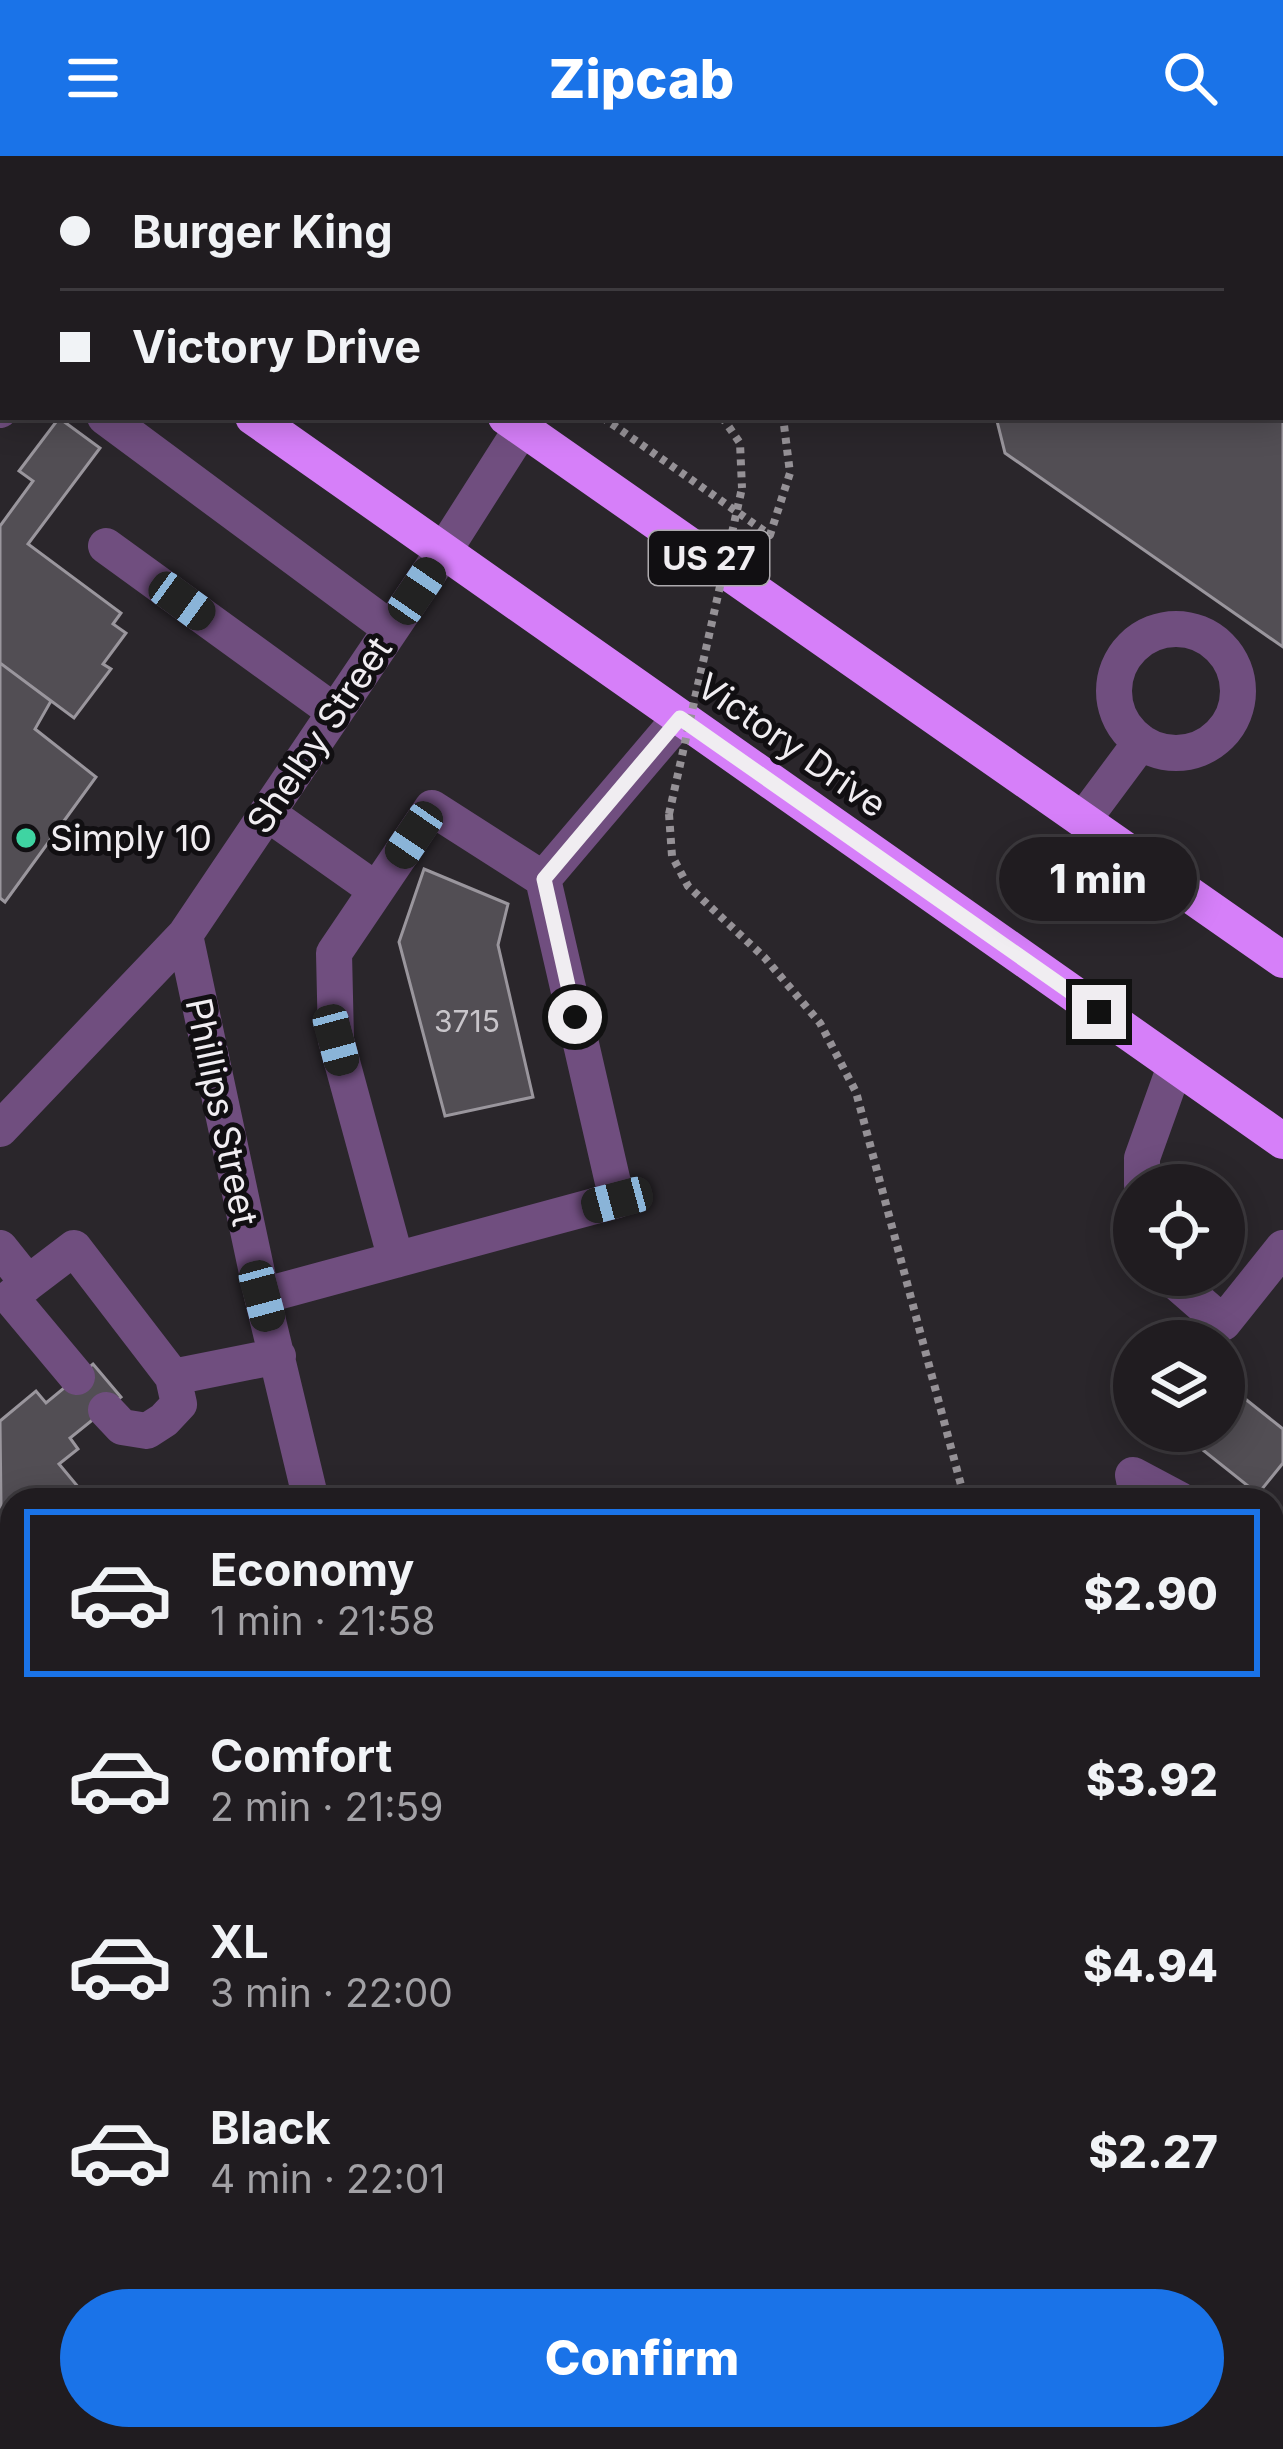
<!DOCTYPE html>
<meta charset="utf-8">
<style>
body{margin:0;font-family:Inter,sans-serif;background:#2d292d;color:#f1f3f6;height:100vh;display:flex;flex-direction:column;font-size:45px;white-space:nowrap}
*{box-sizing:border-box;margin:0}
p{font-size:39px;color:#a2a1a5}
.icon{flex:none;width:66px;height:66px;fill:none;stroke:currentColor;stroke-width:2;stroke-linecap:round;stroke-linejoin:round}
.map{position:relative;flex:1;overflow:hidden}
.drawer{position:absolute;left:0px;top:1332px;width:1284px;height:963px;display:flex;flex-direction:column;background:#201c20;border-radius:36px 36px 0 0;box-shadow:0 6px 30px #0003,0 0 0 3px #3d3a3e}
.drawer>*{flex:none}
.top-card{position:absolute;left:0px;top:0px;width:1284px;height:264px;box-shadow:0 6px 30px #0003,0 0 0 3px #3d3a3e;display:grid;align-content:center;height:264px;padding:0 60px;background:#201c20}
.fabs{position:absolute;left:1113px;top:1008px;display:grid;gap:24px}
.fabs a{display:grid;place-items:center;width:132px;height:132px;border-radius:50%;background:#201c20;box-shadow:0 6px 30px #0003,0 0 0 3px #3d3a3e;font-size:60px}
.end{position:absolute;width:54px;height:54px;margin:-27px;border:15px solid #f0edf1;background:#111;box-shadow:0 0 0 6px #111}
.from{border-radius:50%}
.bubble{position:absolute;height:84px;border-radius:42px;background:#201c20;box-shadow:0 6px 30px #0003,0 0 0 3px #3d3a3e;font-size:39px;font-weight:800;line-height:84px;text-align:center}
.car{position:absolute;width:36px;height:72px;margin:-36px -18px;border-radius:15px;box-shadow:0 0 9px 3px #0007;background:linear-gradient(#222 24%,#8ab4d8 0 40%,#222 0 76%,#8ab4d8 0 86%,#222 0)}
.top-card b{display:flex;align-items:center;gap:42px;height:114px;font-size:45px}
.top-card b+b{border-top:3px solid #3d3a3e}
.top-card i{width:30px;height:30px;background:#f1f3f6}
ul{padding:21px 0 0;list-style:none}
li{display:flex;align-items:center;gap:36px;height:168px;margin:0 24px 18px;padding:0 36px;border:6px solid transparent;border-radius:0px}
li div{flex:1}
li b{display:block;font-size:45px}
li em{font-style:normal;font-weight:800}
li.current{border-color:#1a73e8}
li>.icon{width:108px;height:108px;stroke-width:1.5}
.primary-button{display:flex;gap:24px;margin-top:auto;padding:24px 60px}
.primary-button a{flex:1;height:138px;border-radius:72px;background:#1a73e8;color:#fff;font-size:48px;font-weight:800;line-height:138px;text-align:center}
header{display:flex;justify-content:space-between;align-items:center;height:156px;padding:0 60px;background:#1a73e8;color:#fff;font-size:54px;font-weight:800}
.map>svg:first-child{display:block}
</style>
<header><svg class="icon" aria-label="menu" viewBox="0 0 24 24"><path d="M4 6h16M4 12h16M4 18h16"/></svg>Zipcab<svg class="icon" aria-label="search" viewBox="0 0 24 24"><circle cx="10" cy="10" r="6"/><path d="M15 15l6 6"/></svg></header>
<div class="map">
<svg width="1283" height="2293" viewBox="0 0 1283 2293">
<rect width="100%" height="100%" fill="#2a262b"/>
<path fill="#524e54" stroke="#9a969d" stroke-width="3" d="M974,0H1283V491L1005,297L996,261H1281V3H975Z
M59,262L100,292L28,388L121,457L113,468L126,477L103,508L111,513L74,562L0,507V370L33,325L19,315Z
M0,507L51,545L35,573L96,621L5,746L0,742Z
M424,713L508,748L498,789L533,941L445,960L399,786Z
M93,1208L121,1241L70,1282L78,1293L59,1308L89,1344H12V1428L2,1437L0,1265L36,1235L46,1247Z
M1224,1226L1283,1273V1307L1258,1338L1179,1275H1224Z
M12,1478V1588L0,1534V1480Z
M10,1676L12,1772L0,1775V1678Z
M773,2283H970L973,2293H744V2290Z"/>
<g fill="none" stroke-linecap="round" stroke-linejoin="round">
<path stroke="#959196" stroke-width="8" stroke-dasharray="6 6" stroke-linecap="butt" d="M539,0L541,3
M639,0L640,3
M602,261L770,379L790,317L783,261
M722,261L740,287L742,332
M669,658L672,700L688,730L765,802L820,867L856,936L965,1344
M1184,2283L1186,2293"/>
<path stroke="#704e7f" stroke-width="36" d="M418,0V3
M827,0V3
M191,3L194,0
M0,183L3,185
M0,254L3,249
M105,261L391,473
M106,390L335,556
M1114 535a62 62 0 1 1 124 0a62 62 0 1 1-124 0Z
M267,657L376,734
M1083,664L1141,586
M185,779L262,1140L311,1344
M0,973L185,779L443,396L522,272
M1142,1029V1002L1175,910
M0,1092L28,1127L10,1142
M396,1104L336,884L334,797L432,652L543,723
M1168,1119L1223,1167L1283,1092
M28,1127L74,1092L173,1221L278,1200
M262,1140L617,1044L543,723L680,562
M11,1142L77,1221
M106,1254L122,1271L147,1275L164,1264L179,1248L173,1221
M1138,1344L1133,1319L1180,1344
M1272,1394L1283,1400
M1272,1460L1283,1513
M1272,1639L1283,1634
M525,2283L527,2293"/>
<path stroke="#d67ff9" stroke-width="36" d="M140,0L144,3
M0,80L3,83
M253,261L1283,985
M506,261L1283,804"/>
<path stroke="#959196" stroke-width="8" stroke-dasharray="6 6" stroke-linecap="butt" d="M669,658L742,332"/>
</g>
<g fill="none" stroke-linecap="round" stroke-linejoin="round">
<path stroke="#f0edf1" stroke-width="15" d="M575,861L544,723L680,562L1099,856"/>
</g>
<circle fill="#3fd4a2" stroke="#110f12" stroke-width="4.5" cx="26" cy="682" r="12"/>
<g text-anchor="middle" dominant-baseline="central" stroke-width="10" stroke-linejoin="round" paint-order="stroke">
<g font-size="30" fill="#c8c5ca">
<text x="467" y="865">3715</text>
</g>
<rect fill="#110f12" stroke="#adaaae" stroke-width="3" x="649" y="375" width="120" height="54" rx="9"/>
<g font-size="33" font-weight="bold" fill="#f0edf1">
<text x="709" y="402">US 27</text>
</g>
<g font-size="36" fill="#f0edf1" stroke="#110f12">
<text transform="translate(319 579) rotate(-56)">Shelby Street</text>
<text transform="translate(792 589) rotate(35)">Victory Drive</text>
<text transform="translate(222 956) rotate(78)">Phillips Street</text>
</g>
<g font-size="36" fill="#f0edf1" stroke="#110f12" text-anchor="start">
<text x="50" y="682">Simply 10</text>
</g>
</g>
</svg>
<div class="fabs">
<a><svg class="icon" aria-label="locate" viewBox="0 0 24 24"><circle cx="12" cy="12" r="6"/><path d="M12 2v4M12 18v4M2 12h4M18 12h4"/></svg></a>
<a><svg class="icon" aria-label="layers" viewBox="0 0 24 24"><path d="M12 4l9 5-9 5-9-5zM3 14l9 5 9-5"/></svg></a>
</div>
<i class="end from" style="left:575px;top:861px"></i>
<i class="end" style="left:1099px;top:856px"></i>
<div class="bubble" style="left:999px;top:681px;width:198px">1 min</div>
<i class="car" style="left:417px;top:435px;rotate:34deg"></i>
<i class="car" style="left:182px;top:445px;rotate:126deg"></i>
<i class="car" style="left:414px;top:679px;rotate:214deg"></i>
<i class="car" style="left:336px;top:884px;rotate:165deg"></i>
<i class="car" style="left:617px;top:1044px;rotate:255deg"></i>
<i class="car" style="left:262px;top:1140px;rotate:165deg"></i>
<div class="top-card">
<b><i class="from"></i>Burger King</b>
<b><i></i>Victory Drive</b>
</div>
<section class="drawer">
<ul>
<li class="current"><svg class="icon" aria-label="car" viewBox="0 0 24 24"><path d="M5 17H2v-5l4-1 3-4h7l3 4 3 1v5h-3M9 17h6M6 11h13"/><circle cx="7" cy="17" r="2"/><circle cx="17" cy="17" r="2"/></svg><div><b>Economy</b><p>1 min · 21:58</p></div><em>$2.90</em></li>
<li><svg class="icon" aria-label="car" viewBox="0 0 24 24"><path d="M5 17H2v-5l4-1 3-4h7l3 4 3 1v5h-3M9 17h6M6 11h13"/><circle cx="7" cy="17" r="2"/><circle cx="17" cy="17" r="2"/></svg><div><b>Comfort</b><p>2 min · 21:59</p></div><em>$3.92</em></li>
<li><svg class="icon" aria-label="car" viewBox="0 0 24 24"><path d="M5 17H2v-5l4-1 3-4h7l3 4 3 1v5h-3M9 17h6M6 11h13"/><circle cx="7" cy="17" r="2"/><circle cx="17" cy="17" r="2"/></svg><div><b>XL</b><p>3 min · 22:00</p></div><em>$4.94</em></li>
<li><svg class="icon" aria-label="car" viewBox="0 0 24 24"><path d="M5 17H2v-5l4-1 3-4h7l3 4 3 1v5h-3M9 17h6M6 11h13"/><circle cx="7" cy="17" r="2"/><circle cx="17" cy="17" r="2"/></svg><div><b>Black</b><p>4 min · 22:01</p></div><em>$2.27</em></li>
</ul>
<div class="primary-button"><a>Confirm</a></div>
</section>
</div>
